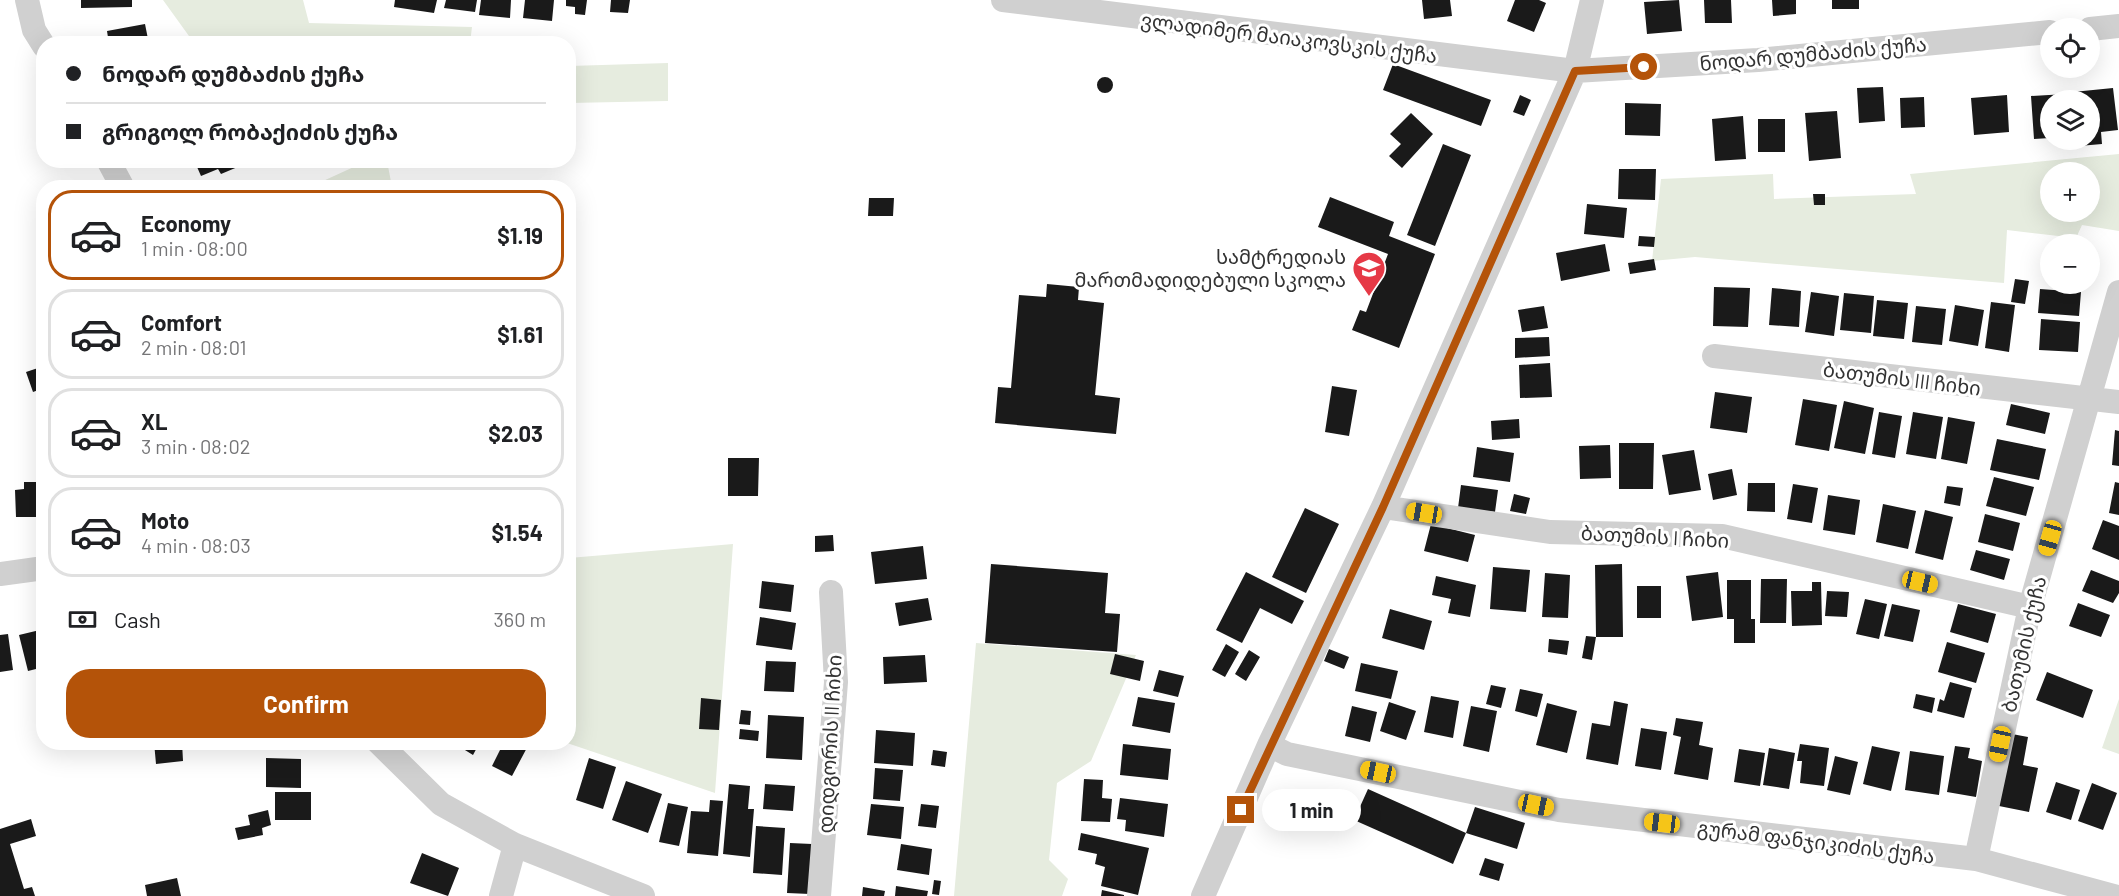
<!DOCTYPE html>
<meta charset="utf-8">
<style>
body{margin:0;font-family:Barlow,"Noto Sans Georgian",sans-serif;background:#f2f2f2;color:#202124;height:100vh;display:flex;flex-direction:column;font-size:22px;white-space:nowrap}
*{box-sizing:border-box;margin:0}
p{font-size:20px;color:#757577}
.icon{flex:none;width:33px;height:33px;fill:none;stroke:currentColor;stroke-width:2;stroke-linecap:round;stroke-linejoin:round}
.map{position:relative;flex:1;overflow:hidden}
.details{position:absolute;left:36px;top:180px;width:540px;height:570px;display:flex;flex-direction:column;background:#fff;border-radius:24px;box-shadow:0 6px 24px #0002}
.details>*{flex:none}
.hud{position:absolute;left:36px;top:36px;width:540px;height:132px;border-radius:24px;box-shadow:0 6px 24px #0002;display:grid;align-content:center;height:132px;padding:0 30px;background:#fff}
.tools{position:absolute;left:2040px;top:18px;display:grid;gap:12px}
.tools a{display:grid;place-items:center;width:60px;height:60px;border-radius:50%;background:#fff;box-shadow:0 6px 24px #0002;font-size:30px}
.end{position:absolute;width:27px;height:27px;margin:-14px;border:8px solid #b45309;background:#fff;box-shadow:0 0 0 3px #fff}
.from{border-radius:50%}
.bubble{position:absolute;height:42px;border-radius:21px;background:#fff;box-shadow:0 6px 24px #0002;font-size:20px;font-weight:700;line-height:42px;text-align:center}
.car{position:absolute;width:18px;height:36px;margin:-18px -9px;border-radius:8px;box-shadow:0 0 4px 2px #0007;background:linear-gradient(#f5c518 24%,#345 0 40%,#f5c518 0 76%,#345 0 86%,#f5c518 0)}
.hud b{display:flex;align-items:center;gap:21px;height:57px;font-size:22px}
.hud b+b{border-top:2px solid #e0e0e0}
.hud i{width:15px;height:15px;background:#202124}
ul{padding:10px 0 0;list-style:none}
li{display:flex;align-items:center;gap:18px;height:90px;margin:0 12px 9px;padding:0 18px;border:3px solid #e0e0e0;border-radius:24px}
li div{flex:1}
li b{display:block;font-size:22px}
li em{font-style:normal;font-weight:700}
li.current{border-color:#b45309}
li>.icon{width:54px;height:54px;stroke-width:1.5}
.pay{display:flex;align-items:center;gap:15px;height:66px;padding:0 30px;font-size:22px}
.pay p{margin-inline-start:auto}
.primary-button{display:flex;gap:12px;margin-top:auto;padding:12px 30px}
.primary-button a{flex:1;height:69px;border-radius:24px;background:#b45309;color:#fff;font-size:24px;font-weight:700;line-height:69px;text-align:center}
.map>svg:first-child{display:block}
</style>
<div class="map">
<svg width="2119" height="896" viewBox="0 0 2119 896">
<rect width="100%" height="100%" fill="#fff"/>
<path fill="#e6ecdf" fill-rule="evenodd" d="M163,0H303L309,23L472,27L470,43H194Z
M668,63V101L569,103V66Z
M2119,154V231L2082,225L2076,238L2007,230L2004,283L1695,257L1652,261L1661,179L1773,174L1774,199L1916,194L1910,174ZM2050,172H2090V212H2050Z
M369,160L387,161L392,187H310Z
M733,544L715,793L567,743L569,558Z
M976,643L1136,655L1091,761L1057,783L1049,860L1068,879L1062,896H954Z
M2119,699V754L2102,748Z"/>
<path fill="#1a1a1a" d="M81,0H132V7L81,8Z
M395,0H437L434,13L394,7Z
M446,0H477L475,12L444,8Z
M481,0H511L510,18L479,15Z
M525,0H554L552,21L523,18Z
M566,0H587L585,15L575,14V7L566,6Z
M611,0H630L628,13L610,12Z
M1422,0H1450L1452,16L1424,19Z
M1515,0H1539L1546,3L1534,32L1507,21Z
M1679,0L1682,31L1647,34L1644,2Z
M1704,0H1731L1732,23H1705Z
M1772,0H1796V14L1773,16Z
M1832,0H1859V9H1832Z
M145,24L149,44H109L107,31Z
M1393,64L1491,100L1481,126L1383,90Z
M1097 85a8 8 0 1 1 16 0a8 8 0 1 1-16 0Z
M1883,87L1885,121L1859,123L1857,88Z
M2113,88L2118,130L2101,132L2102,144L2079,146L2078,140H2090V100H2074L2073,92Z
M2066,94L2067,100H2050V138L2034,139L2031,96Z
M1520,95L1531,100L1524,116L1513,112Z
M2007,95L2009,132L1974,135L1971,98Z
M1924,97L1925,127L1901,128L1900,98Z
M1625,103L1661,104L1660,136L1625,135Z
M1837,111L1841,158L1809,161L1805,113Z
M1411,113L1433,134L1402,168L1389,156L1401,144L1390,134Z
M1743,116L1746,159L1715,161L1712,119Z
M1758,119H1785V152H1758Z
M1443,144L1471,155L1435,246L1407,235Z
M194,160H237L240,166L221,174L218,169L201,176Z
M1619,169H1656L1655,200L1618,199Z
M1813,194H1825V205H1814Z
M1330,197L1394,222L1389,236L1435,254L1399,348L1352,330L1360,310L1366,312L1388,254L1318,227Z
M869,198H894L893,216H868Z
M1587,204L1627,208L1624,238L1584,234Z
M1639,236L1655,237L1654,247L1638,246Z
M1605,244L1610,271L1561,281L1556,253Z
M1654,259L1656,270L1630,274L1628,263Z
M2015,279L2029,281L2025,304L2011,302Z
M1047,284L1079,287L1078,300L1104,303L1095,395L1120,398L1116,434L995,423L998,387L1011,388L1019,295L1046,297Z
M1714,287L1750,288L1748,327L1713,326Z
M1772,288L1801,291L1799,327L1769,325Z
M2040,289L2081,292L2079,316L2038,313Z
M1811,292L1839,296L1834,336L1805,332Z
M1844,293L1874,296L1871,333L1840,330Z
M1877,300L1908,303L1904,339L1873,336Z
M1991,302L2015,305L2009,352L1985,348Z
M1955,305L1984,310L1978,346L1949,341Z
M1544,306L1548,328L1522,332L1518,310Z
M1916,306L1946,309L1942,345L1912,342Z
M2041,319L2080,322L2078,352L2039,350Z
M1549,337L1550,356L1515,358V338Z
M1550,363L1552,397L1520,398L1519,365Z
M44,366V388L33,392L26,372Z
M1332,386L1357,390L1349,436L1325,432Z
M1715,392L1752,397L1747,433L1710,428Z
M1803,399L1837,405L1829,451L1795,445Z
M1844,401L1874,408L1865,454L1834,448Z
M2011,404L2050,413L2045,434L2006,425Z
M1879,412L1902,416L1895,458L1872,454Z
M1913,412L1943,417L1936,459L1906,454Z
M1948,417L1975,422L1967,464L1941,459Z
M1519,419L1520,438L1492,440L1491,421Z
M2115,430L2119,431V466L2112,465Z
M1997,439L2046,449L2039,480L1990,470Z
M1619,443H1654L1653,489H1619Z
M1610,445L1611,478L1580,479L1579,446Z
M1477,447L1514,453L1510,482L1473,477Z
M1694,450L1701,490L1669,495L1662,455Z
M728,458H759L758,496H728Z
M1732,469L1737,495L1713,500L1708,474Z
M1994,477L2034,487L2026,516L1986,506Z
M24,482H42L43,517H16L15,490L24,489Z
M2115,482L2119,483V515L2109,513Z
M1748,483H1775V512L1747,511Z
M1793,484L1818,488L1812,523L1787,519Z
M1461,485L1498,490L1495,512L1458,508Z
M1947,486L1963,488L1960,506L1944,503Z
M1514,494L1530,498L1526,514L1510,511Z
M1828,495L1860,500L1855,535L1823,530Z
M1883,504L1916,511L1908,549L1876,542Z
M1305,508L1339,524L1306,593L1272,577Z
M1925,510L1953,517L1943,560L1915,553Z
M1985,514L2020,523L2013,551L1978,542Z
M2103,520L2119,526V560L2092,549Z
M1431,524L1475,535L1468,562L1424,551Z
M833,535L834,551L815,552V536Z
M923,546L927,579L875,584L871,552Z
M1976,550L2010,559L2004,580L1970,570Z
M991,564L1108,573L1105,613L1120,614L1117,652L985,643Z
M1622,564L1623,637H1596L1595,565Z
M1493,567L1530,570L1526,612L1490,609Z
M2091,570L2119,581V593L2113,603L2082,591Z
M1246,572L1304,601L1292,624L1260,608L1242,643L1216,630Z
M1718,572L1723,617L1692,621L1686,576Z
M1545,573L1570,575L1568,618L1542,617Z
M1436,576L1476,585L1470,617L1448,613L1451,599L1432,595Z
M1761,579H1787L1786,623H1760Z
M1727,580H1751V619H1755V643H1734V619H1727Z
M762,581L794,585L791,612L759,608Z
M1812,582H1821L1822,625L1792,626L1791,591H1812Z
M1637,586H1661V618H1637Z
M1827,591L1849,592L1847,617L1825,616Z
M928,598L932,620L899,626L895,603Z
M1865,599L1887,604L1879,639L1856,634Z
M2078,603L2110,615L2101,637L2069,626Z
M1892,604L1920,610L1913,642L1884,636Z
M1958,604L1996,614L1988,643L1950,632Z
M1390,609L1432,621L1424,650L1382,638Z
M760,617L796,623L792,650L756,645Z
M44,629V667L28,671L19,635Z
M8,634L13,670L0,672V635Z
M1586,636L1596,637L1592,660L1582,658Z
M1549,639L1569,641L1567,655L1548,652Z
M1947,642L1985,653L1976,683L1938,672Z
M1226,644L1239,652L1225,677L1212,670Z
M1329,649L1349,657L1344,669L1324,661Z
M1249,650L1260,657L1246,681L1235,674Z
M1115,654L1144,661L1140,681L1110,674Z
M925,655L927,682L884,684L883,657Z
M766,661L796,662L794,692L764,691Z
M1361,663L1398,671L1391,699L1355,691Z
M1159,670L1184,676L1178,697L1153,691Z
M2047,672L2093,690L2083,718L2036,700Z
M1950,682L1972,688L1964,718L1937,711L1940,699L1944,701Z
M1491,685L1506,688L1501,708L1486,704Z
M1520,689L1543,694L1537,717L1515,711Z
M1916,694L1935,698L1932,713L1913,708Z
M1431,696L1459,701L1453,738L1424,732Z
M1138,697L1175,703L1170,733L1132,726Z
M701,698L721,700L719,730L699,729Z
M1614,701L1628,704L1618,765L1586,759L1592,723L1610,726Z
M1389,702L1416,711L1406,740L1380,731Z
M1547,703L1577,711L1567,753L1536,745Z
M1352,706L1377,712L1370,742L1345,736Z
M1471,706L1497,711L1489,752L1463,746Z
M741,710L751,711L750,725L739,724Z
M768,715L804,717L802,760L766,758Z
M1676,718L1703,722L1699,745L1713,748L1708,780L1674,774L1681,737L1673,735Z
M1641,728L1667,732L1661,770L1635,766Z
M740,729L759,731L758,741L739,739Z
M876,730L915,733L913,766L874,763Z
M2012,734L2028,737L2023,765L2038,768L2029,812L1999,806Z
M154,742H182L183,761L156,764Z
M452,742H480L473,755Z
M504,742H530L512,776L492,766Z
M1123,744L1171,749L1168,780L1120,775Z
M1800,744L1829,748L1824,786L1800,783L1802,761H1797Z
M1872,746L1900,752L1891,791L1863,784Z
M1955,746L1970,748L1968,758L1982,761L1976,797L1947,792Z
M1769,748L1795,753L1789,789L1763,785Z
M1739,749L1765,753L1760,786L1734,782Z
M933,750L947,752L945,767L931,765Z
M1910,751L1944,756L1939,795L1905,790Z
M1835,756L1858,762L1850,795L1827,790Z
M266,758L301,759V788L266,787Z
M589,758L616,767L603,809L576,800Z
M875,768L903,770L900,801L873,799Z
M1084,779L1103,780L1102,798L1112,799L1110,822L1081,821Z
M626,781L662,794L648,833L612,820Z
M2056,782L2080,790L2071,820L2046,812Z
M2092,783L2117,793L2103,830L2078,821Z
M729,784L750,786L748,809H754L750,857L723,854Z
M765,784L795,786L793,811L763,809Z
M1368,789L1466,833L1453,864L1354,820Z
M275,792H311V820H275Z
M1120,798L1168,804L1164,837L1125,831L1126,820L1117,819Z
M710,800L723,801L718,856L687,853L691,811L709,812Z
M668,803L688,807L679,846L659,842Z
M871,804L904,807L901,839L867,835Z
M921,804L939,806L936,828L918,826Z
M1475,807L1525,823L1517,849L1466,833Z
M268,810L271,825L262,828L263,835L238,840L235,828L250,825L248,815Z
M31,819L36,836L10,844L24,889L32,887L35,896H0V829Z
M756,826L785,828L782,875L753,873Z
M1081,833L1149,848L1138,895L1101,886L1105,867L1095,864L1097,854L1078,850Z
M790,843L812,844L810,894L787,893Z
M901,844L932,849L929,875L897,870Z
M422,853L459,868L448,896L410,883Z
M1485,858L1504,864L1499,881L1479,875Z
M177,878L181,896H147L145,885Z
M934,880L941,881L939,895L932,894Z
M896,886L928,891L927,896H895Z
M863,887L885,891L884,896H862Z
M1102,890L1124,895V896H1101Z"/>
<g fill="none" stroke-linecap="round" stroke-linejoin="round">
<path stroke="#d0d0d0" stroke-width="24" d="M27,0L34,30L44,46
M1003,0L1575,71L1758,60L2050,32
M2090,29L2119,26
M108,160L123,188
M1714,356L2119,402
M1383,507L1550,532L1722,536L2030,607
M0,574L44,568
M378,742L441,804L515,845L643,896
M1269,745L1287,754L1559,810L1976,859L2114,896
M1976,859L2030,607L2119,292
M501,896L515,845
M819,896L836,682L831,592
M1203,896L1269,745L1383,507L1575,71L1592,0"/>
</g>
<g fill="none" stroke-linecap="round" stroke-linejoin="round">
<path stroke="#b45309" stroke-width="8" d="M1241,810L1383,507L1575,71L1644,67"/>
</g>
<defs>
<symbol id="school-pin" viewBox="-11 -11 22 30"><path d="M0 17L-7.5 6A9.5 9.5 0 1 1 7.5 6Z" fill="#e63946" stroke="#fff"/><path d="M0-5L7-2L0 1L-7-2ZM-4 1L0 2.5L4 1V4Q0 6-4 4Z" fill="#fff"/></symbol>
</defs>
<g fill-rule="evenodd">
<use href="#school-pin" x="1350" y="249" width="38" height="52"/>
</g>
<g text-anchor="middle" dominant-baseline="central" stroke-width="6" stroke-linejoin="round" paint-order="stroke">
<g font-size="20" fill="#333" stroke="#fff">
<text transform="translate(1289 37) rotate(7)">ვლადიმერ მაიაკოვსკის ქუჩა</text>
<text transform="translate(1813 53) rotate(-5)">ნოდარ დუმბაძის ქუჩა</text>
<text transform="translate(1902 378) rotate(7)">ბათუმის III ჩიხი</text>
<text transform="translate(1655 536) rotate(3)">ბათუმის I ჩიხი</text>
<text transform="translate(2023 644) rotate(-77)">ბათუმის ქუჩა</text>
<text transform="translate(829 744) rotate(-87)">დიდგორის II ჩიხი</text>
<text transform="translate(1816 841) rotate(7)">გურამ ფანჯიკიძის ქუჩა</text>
</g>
<g font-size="20" fill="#333" stroke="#fff" text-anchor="end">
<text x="1346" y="256">სამტრედიას<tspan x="1346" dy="23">მართმადიდებული სკოლა</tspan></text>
</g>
</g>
</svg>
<div class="tools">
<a><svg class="icon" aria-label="locate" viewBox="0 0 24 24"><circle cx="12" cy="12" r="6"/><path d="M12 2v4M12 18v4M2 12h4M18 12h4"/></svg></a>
<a><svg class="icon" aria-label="layers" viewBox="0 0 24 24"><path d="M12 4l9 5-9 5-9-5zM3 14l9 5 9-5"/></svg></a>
<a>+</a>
<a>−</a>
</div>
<i class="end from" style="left:1644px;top:67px"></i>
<i class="end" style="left:1241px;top:810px"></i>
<div class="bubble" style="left:1262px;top:789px;width:99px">1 min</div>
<i class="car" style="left:1424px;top:513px;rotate:279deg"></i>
<i class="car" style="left:2050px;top:538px;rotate:196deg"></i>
<i class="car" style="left:1920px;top:582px;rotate:103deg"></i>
<i class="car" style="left:2000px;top:744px;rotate:192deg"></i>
<i class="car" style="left:1378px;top:772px;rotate:282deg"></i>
<i class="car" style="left:1536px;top:805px;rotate:102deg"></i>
<i class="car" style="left:1662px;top:823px;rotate:277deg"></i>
<div class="hud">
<b><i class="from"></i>ნოდარ დუმბაძის ქუჩა</b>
<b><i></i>გრიგოლ რობაქიძის ქუჩა</b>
</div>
<section class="details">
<ul>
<li class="current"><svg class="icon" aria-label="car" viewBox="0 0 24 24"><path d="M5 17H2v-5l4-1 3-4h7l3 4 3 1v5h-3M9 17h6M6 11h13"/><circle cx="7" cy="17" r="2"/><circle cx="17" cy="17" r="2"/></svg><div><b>Economy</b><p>1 min · 08:00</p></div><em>$1.19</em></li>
<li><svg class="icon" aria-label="car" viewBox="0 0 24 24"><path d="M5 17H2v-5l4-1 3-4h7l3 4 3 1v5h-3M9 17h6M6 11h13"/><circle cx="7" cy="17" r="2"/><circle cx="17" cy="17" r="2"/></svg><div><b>Comfort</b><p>2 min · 08:01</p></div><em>$1.61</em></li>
<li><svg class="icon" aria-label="car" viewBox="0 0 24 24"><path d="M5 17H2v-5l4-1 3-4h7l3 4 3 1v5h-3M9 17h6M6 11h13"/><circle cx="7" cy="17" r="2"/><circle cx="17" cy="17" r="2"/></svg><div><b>XL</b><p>3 min · 08:02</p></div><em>$2.03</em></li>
<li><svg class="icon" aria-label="car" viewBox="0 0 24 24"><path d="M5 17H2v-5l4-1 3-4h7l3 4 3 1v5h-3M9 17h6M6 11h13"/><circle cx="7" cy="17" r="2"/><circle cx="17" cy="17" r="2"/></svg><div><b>Moto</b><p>4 min · 08:03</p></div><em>$1.54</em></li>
</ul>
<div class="pay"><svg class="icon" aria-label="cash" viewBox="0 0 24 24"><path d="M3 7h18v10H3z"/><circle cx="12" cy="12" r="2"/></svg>Cash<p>360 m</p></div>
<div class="primary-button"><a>Confirm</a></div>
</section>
</div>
